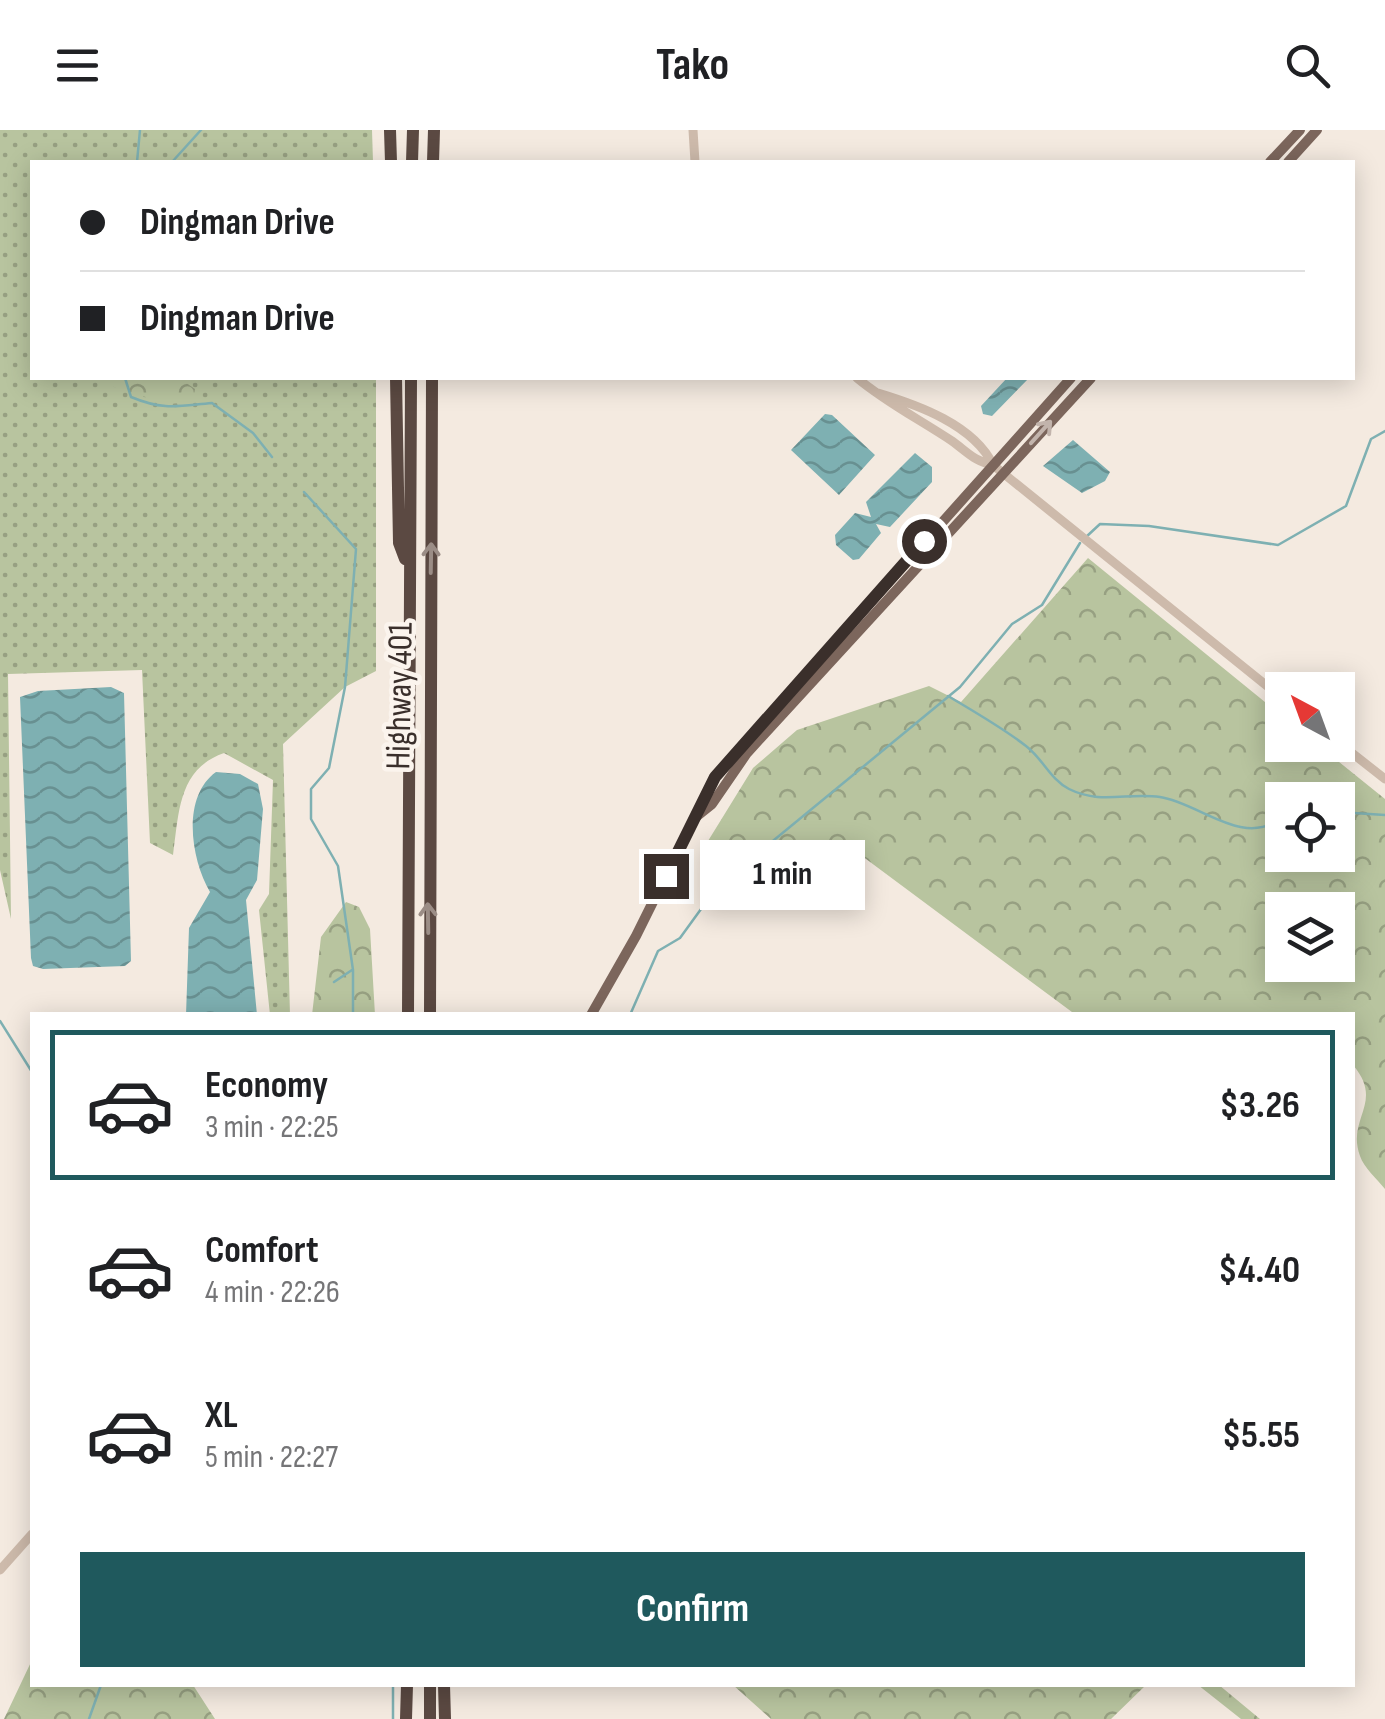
<!DOCTYPE html>
<meta charset="utf-8">
<style>
body{margin:0;font-family:"Sofia Sans Condensed",sans-serif;background:#f6f6f6;color:#202124;height:100vh;display:flex;flex-direction:column;font-size:38px;white-space:nowrap}
*{box-sizing:border-box;margin:0}
p{font-size:32px;color:#757577}
.icon{flex:none;width:55px;height:55px;fill:none;stroke:currentColor;stroke-width:2;stroke-linecap:round;stroke-linejoin:round}
.map{position:relative;flex:1;overflow:hidden}
.drawer{position:absolute;left:30px;top:882px;width:1325px;height:675px;display:flex;flex-direction:column;background:#fff;border-radius:0px;box-shadow:0 5px 25px #0003}
.drawer>*{flex:none}
.guide{position:absolute;left:30px;top:30px;width:1325px;height:220px;border-radius:0px;box-shadow:0 5px 25px #0003;display:grid;align-content:center;height:220px;padding:0 50px;background:#fff}
.needle{width:65px;rotate:319deg}
.fabs{position:absolute;left:1265px;top:542px;display:grid;gap:20px}
.fabs a{display:grid;place-items:center;width:90px;height:90px;border-radius:0px;background:#fff;box-shadow:0 5px 25px #0003;font-size:50px}
.end{position:absolute;width:45px;height:45px;margin:-22px;border:12px solid #3a2f2b;background:#fff;box-shadow:0 0 0 5px #fff}
.from{border-radius:50%}
.bubble{position:absolute;height:70px;border-radius:0px;background:#fff;box-shadow:0 5px 25px #0003;font-size:32px;font-weight:700;line-height:70px;text-align:center}
.guide b{display:flex;align-items:center;gap:35px;height:95px;font-size:38px}
.guide b+b{border-top:2px solid #e0e0e0}
.guide i{width:25px;height:25px;background:#202124}
ul{padding:18px 0 0;list-style:none}
li{display:flex;align-items:center;gap:30px;height:150px;margin:0 20px 15px;padding:0 30px;border:5px solid transparent;border-radius:0px}
li div{flex:1}
li b{display:block;font-size:38px}
li em{font-style:normal;font-weight:700}
li.selected{border-color:#1f595d}
li>.icon{width:90px;height:90px;stroke-width:1.5}
.cta{display:flex;gap:20px;margin-top:auto;padding:20px 50px}
.cta a{flex:1;height:115px;border-radius:0px;background:#1f595d;color:#fff;font-size:40px;font-weight:700;line-height:115px;text-align:center}
header{display:flex;justify-content:space-between;align-items:center;height:130px;padding:0 50px;background:#fff;font-size:45px;font-weight:700}
.map>svg:first-child{display:block}
</style>
<header><svg class="icon" aria-label="menu" viewBox="0 0 24 24"><path d="M4 6h16M4 12h16M4 18h16"/></svg>Tako<svg class="icon" aria-label="search" viewBox="0 0 24 24"><circle cx="10" cy="10" r="6"/><path d="M15 15l6 6"/></svg></header>
<div class="map">
<svg width="1385" height="1589" viewBox="0 0 1385 1589">
<defs>
<pattern id="grass-dots" width="8" height="8" patternUnits="userSpaceOnUse" patternTransform="scale(2.5)"><rect width="8" height="8" fill="#b8c49f"/><path d="M2 2h.1M6 6h.1" fill="none" stroke="#97a082" stroke-width="1.8" stroke-linecap="round"/></pattern>
<pattern id="forest-crowns" width="20" height="18" patternUnits="userSpaceOnUse" patternTransform="scale(2.5)"><rect width="20" height="18" fill="#b8c49f"/><path d="M2 6a3 3 0 1 1 6 0M12 15a3 3 0 1 1 6 0" fill="none" stroke="#97a082"/></pattern>
<pattern id="water-waves" width="16" height="10" patternUnits="userSpaceOnUse" patternTransform="scale(2.5)"><rect width="16" height="10" fill="#7eb0b2"/><path d="M0 5q4-4 8 0t8 0" fill="none" stroke="#689091"/></pattern>
</defs>
<rect width="100%" height="100%" fill="#f4eae0"/>
<path fill="url(#grass-dots)" d="M0,0H372L373,32H32V248H376V541L345,557L283,614L290,885H270L259,780L269,764L273,650L224,623C178,639 179,683 173,725L150,713L142,540L8,544L11,789L0,740Z"/>
<path fill="url(#forest-crowns)" fill-rule="evenodd" d="M85,248H179L195,259L193,272L168,274Z
M1088,428L1282,586V615H1318L1385,669V1059C1377,1049 1364,1038 1360,1026C1346,988 1385,973 1353,935L1352,885H1076L862,726L768,740L758,749L759,761L708,711L753,638L797,600L929,556L961,572ZM1282,670H1338V725H1282ZM1338,780V835H1282V780Z
M346,772L359,777L370,799L375,885H312L321,807Z
M32,1530V1555H193L215,1589H4Z
M733,1555H1146L1111,1589H771Z
M1198,1555H1219L1260,1589H1241Z"/>
<path fill="url(#water-waves)" d="M1007,248H1029L992,286L983,284L981,276Z
M825,284L832,285L875,325L839,365L791,320Z
M1073,310L1110,342L1105,351L1082,363L1043,336Z
M915,323L932,337V352L890,397L876,394L881,403L859,429L853,430L836,415L835,405L855,383L871,387L866,372Z
M111,557L124,563L131,831L125,836L43,839L33,836L31,828L20,567L38,561Z
M216,642L240,644L258,654L263,679L257,750L246,770L257,885H186L189,798L210,762C191,730 181,667 216,642Z"/>
<g fill="none" stroke-linecap="round" stroke-linejoin="round">
<path stroke="#7eb0b2" stroke-width="2.5" d="M137,32L140,0
M172,32L201,0
M125,248L131,267C165,281 178,276 212,273L253,303L272,327
M304,362L356,419L345,557L329,638L311,659V689L338,736L353,840V885
M1086,407L1100,394L1149,396L1278,415L1346,376L1371,309L1385,301
M948,566C973,581 1003,598 1026,616C1043,629 1050,649 1069,659C1101,675 1128,662 1160,667C1200,673 1242,718 1282,688
M1338,682L1385,685
M334,852L352,840
M630,885L658,821L680,808L717,757L960,557L1012,494L1042,475L1080,413
M0,891L32,942
M89,1589L101,1555
M393,1589V1555"/>
<path stroke="#cdbaab" stroke-width="9" d="M693,0L695,32
M857,248C887,273 919,289 952,311C966,321 975,332 993,335
M878,263C918,275 974,295 993,335L1282,568
M1338,612L1385,649
M0,1440L32,1404"/>
<path stroke="#7c665c" stroke-width="10" d="M1270,32L1300,0
M1288,32L1317,0
M697,686L712,674L747,623L1091,248
M591,885L636,806L715,647L1071,248"/>
<path stroke="#5b4942" stroke-width="12" d="M390,0L391,32
M412,32L413,0
M433,32L434,0
M396,248L399,413L405,429
M408,885L411,248
M430,885L432,248
M444,1555L445,1589
M406,1589L407,1555
M430,1589V1555"/>
</g>
<defs><path id="oneway-shaft" d="M-6 0H5M1.5-3L5.5 0L1.5 3" fill="none" stroke-width="1.6" stroke-linecap="round" stroke-linejoin="round" transform="scale(2.5)"/></defs>
<use stroke="#c2b4ac" href="#oneway-shaft" transform="translate(1041 302) rotate(-48)"/>
<g stroke="#9b8d86">
<use href="#oneway-shaft" transform="translate(431 428) rotate(-89)"/>
<use href="#oneway-shaft" transform="translate(428 788) rotate(-91)"/>
</g>
<g fill="none" stroke-linecap="round" stroke-linejoin="round">
<path stroke="#3a2f2b" stroke-width="12" d="M666,746L715,647L924,411"/>
</g>
<g text-anchor="middle" dominant-baseline="central" stroke-width="9" stroke-linejoin="round" paint-order="stroke">
<g font-size="35" fill="#3a2f2b" stroke="#fbf4ed">
<text transform="translate(400 566) rotate(-89)">Highway 401</text>
</g>
</g>
</svg>
<div class="fabs">
<a><svg class="needle" viewBox="-14 -14 28 28"><path d="M0-13l5 13h-10z" fill="#e53935"/><path d="M0 13l5-13h-10z" fill="#757577"/></svg></a>
<a><svg class="icon" aria-label="locate" viewBox="0 0 24 24"><circle cx="12" cy="12" r="6"/><path d="M12 2v4M12 18v4M2 12h4M18 12h4"/></svg></a>
<a><svg class="icon" aria-label="layers" viewBox="0 0 24 24"><path d="M12 4l9 5-9 5-9-5zM3 14l9 5 9-5"/></svg></a>
</div>
<i class="end from" style="left:924px;top:411px"></i>
<i class="end" style="left:666px;top:746px"></i>
<div class="bubble" style="left:700px;top:710px;width:165px">1 min</div>
<div class="guide">
<b><i class="from"></i>Dingman Drive</b>
<b><i></i>Dingman Drive</b>
</div>
<section class="drawer">
<ul>
<li class="selected"><svg class="icon" aria-label="car" viewBox="0 0 24 24"><path d="M5 17H2v-5l4-1 3-4h7l3 4 3 1v5h-3M9 17h6M6 11h13"/><circle cx="7" cy="17" r="2"/><circle cx="17" cy="17" r="2"/></svg><div><b>Economy</b><p>3 min · 22:25</p></div><em>$3.26</em></li>
<li><svg class="icon" aria-label="car" viewBox="0 0 24 24"><path d="M5 17H2v-5l4-1 3-4h7l3 4 3 1v5h-3M9 17h6M6 11h13"/><circle cx="7" cy="17" r="2"/><circle cx="17" cy="17" r="2"/></svg><div><b>Comfort</b><p>4 min · 22:26</p></div><em>$4.40</em></li>
<li><svg class="icon" aria-label="car" viewBox="0 0 24 24"><path d="M5 17H2v-5l4-1 3-4h7l3 4 3 1v5h-3M9 17h6M6 11h13"/><circle cx="7" cy="17" r="2"/><circle cx="17" cy="17" r="2"/></svg><div><b>XL</b><p>5 min · 22:27</p></div><em>$5.55</em></li>
</ul>
<div class="cta"><a>Confirm</a></div>
</section>
</div>
